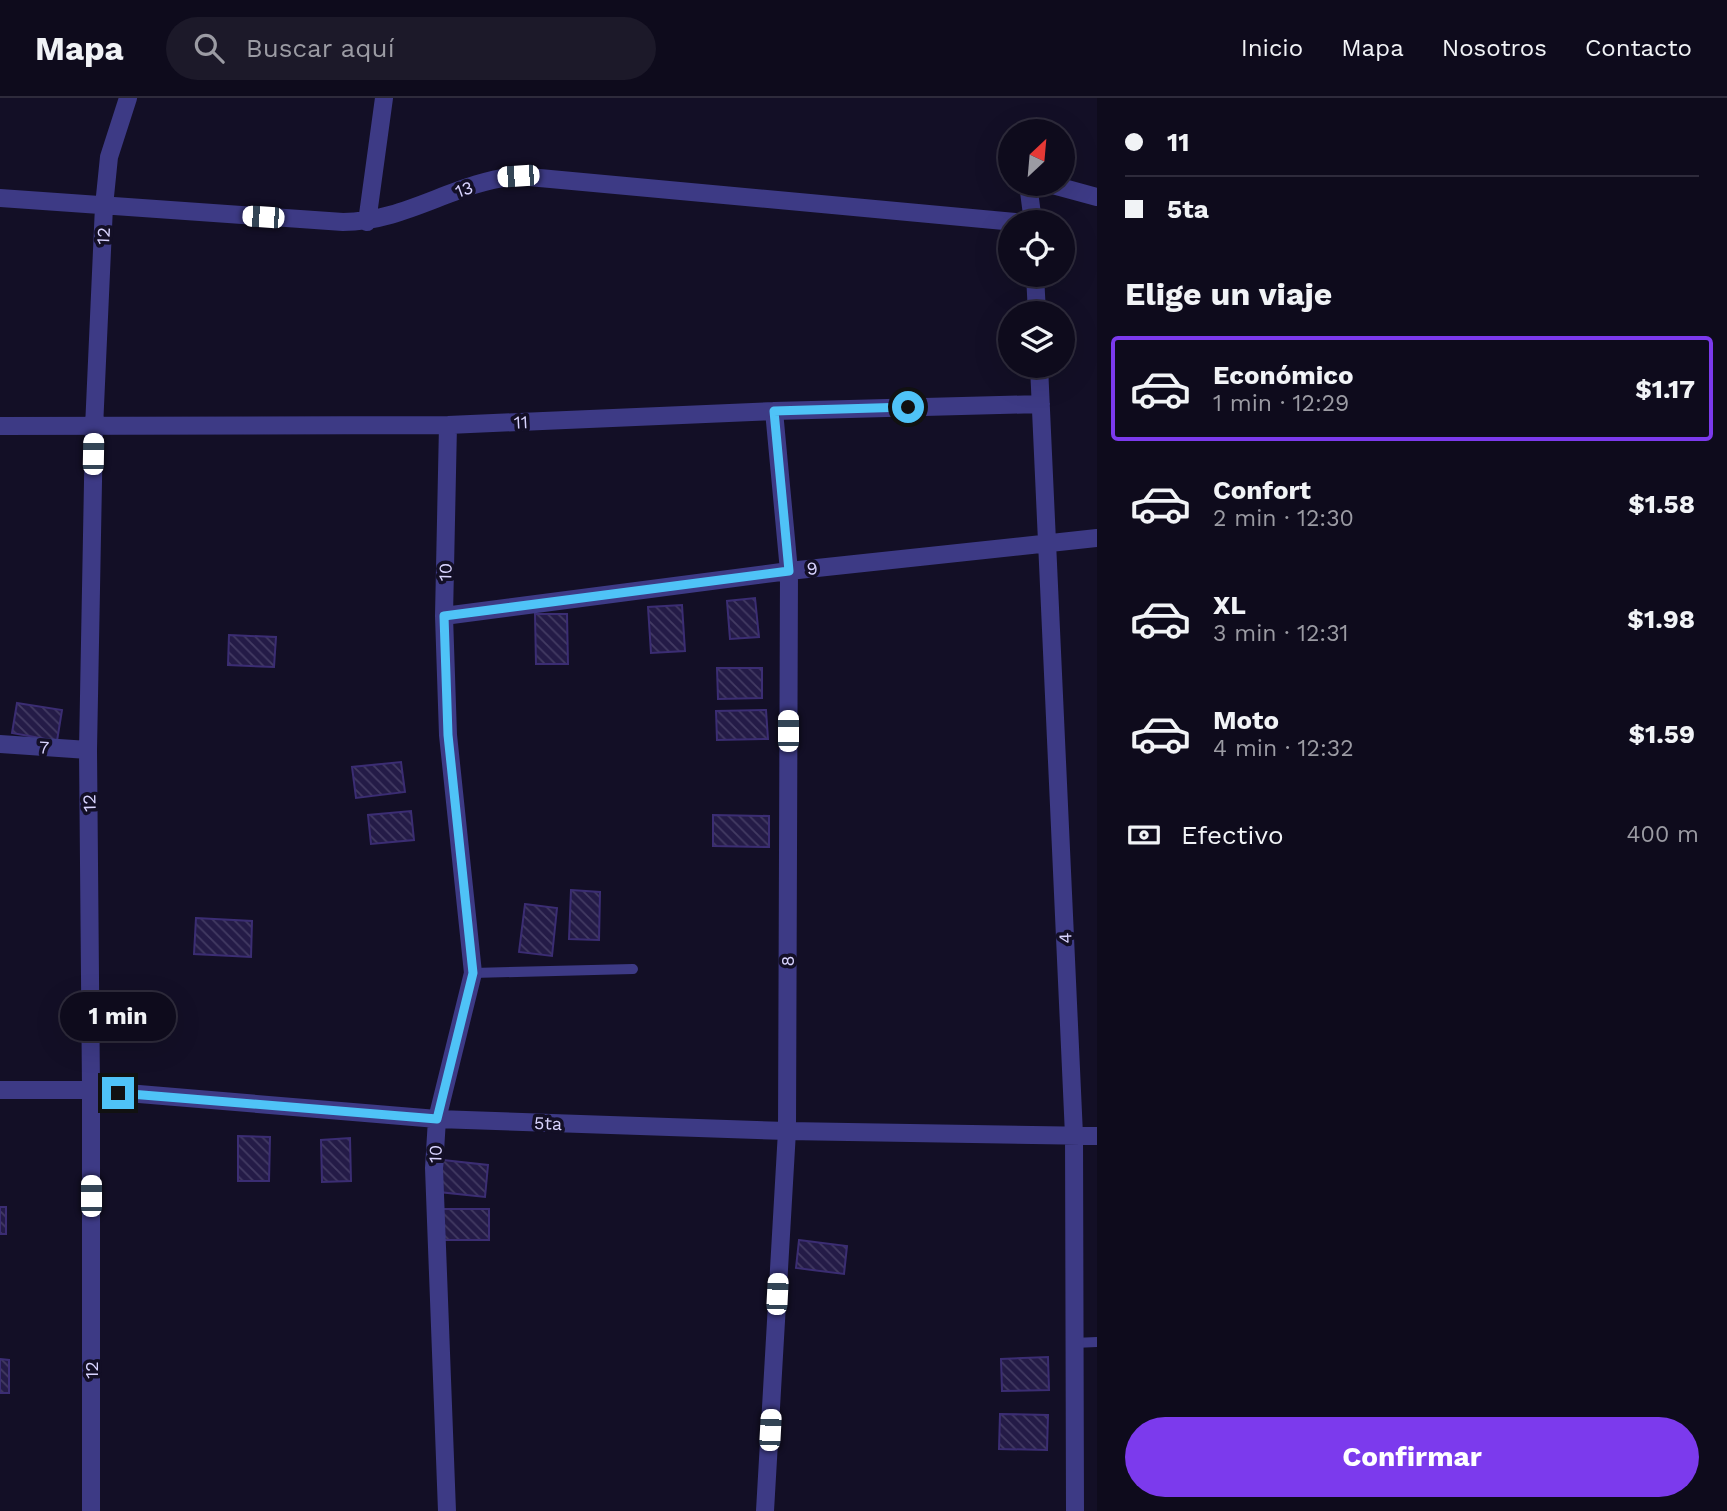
<!DOCTYPE html>
<html lang="es">
<meta charset="utf-8">
<style>
body{margin:0;font-family:"Work Sans",sans-serif;background:#1c1929;color:#f1f3f6;height:100vh;display:flex;flex-direction:column;font-size:26px;white-space:nowrap}
*{box-sizing:border-box;margin:0}
p{font-size:23px;color:#9b9ba3}
.icon{flex:none;width:38px;height:38px;fill:none;stroke:currentColor;stroke-width:2;stroke-linecap:round;stroke-linejoin:round}
.map{position:relative;flex:1;overflow:hidden}
.panel{display:flex;flex-direction:column;background:#0e0b1c;width:630px}
.panel>*{flex:none}
.banner{display:grid;align-content:center;height:154px;padding:0 28px;background:#0e0b1c}
.needle{width:46px;rotate:26deg}
.controls{position:absolute;left:998px;top:21px;display:grid;gap:14px}
.controls a{display:grid;place-items:center;width:77px;height:77px;border-radius:50%;background:#0e0b1c;box-shadow:0 7px 28px #0002,0 0 0 2px #2e2b3b;font-size:35px}
.end{position:absolute;width:32px;height:32px;margin:-16px;border:9px solid #4fc3f7;background:#111;box-shadow:0 0 0 4px #111}
.from{border-radius:50%}
.bubble{position:absolute;height:49px;border-radius:24px;background:#0e0b1c;box-shadow:0 7px 28px #0002,0 0 0 2px #2e2b3b;font-size:23px;font-weight:700;line-height:49px;text-align:center}
.car{position:absolute;width:21px;height:42px;margin:-21px -10px;border-radius:9px;box-shadow:0 0 5px 2px #0007;background:linear-gradient(#fff 24%,#345 0 40%,#fff 0 76%,#345 0 86%,#fff 0)}
.banner b{display:flex;align-items:center;gap:24px;height:66px;font-size:26px}
.banner b+b{border-top:2px solid #2e2b3b}
.banner i{width:18px;height:18px;background:#f1f3f6}
ul{padding:0;list-style:none}
li{display:flex;align-items:center;gap:21px;height:105px;margin:0 14px 10px;padding:0 14px;border:4px solid transparent;border-radius:7px}
li div{flex:1}
li b{display:block;font-size:26px}
li em{font-style:normal;font-weight:700}
li.selected{border-color:#7c3aed}
li>.icon{width:63px;height:63px;stroke-width:1.5}
h2{padding:0 28px;font-size:32px;line-height:84px}
.pay{display:flex;align-items:center;gap:18px;height:77px;padding:0 28px;font-size:26px}
.pay p{margin-inline-start:auto}
.action{display:flex;gap:14px;margin-top:auto;padding:14px 28px}
.action a{flex:1;height:80px;border-radius:42px;background:#7c3aed;color:#fff;font-size:28px;font-weight:700;line-height:80px;text-align:center}
header{display:flex;align-items:center;gap:42px;box-sizing:border-box;height:98px;padding:0 35px;background:#0e0b1c;border-bottom:2px solid #2e2b3b}
header strong{font-size:33px}
nav{display:flex;gap:38px;margin-inline-start:auto;font-size:24px}
.search{width:490px;height:63px;background:#1c1929;display:flex;align-items:center;gap:18px;box-sizing:border-box;padding:0 24px;border-radius:38px;color:#9b9ba3;font-size:26px}
main{display:flex;flex:1;min-height:0}
.map>svg:first-child{display:block}
</style>
<header>
<strong>Mapa</strong>
<div class="search"><svg class="icon" aria-label="search" viewBox="0 0 24 24"><circle cx="10" cy="10" r="6"/><path d="M15 15l6 6"/></svg>Buscar aquí</div>
<nav><a>Inicio</a><a>Mapa</a><a>Nosotros</a><a>Contacto</a></nav>
</header>
<main>
<div class="map">
<svg width="1097" height="1413" viewBox="0 0 1097 1413">
<defs>
<pattern id="building-back-hatch" width="6" height="6" patternUnits="userSpaceOnUse" patternTransform="scale(1.75)"><rect width="6" height="6" fill="#241b47"/><path d="M-1 5l2 2M0 0l6 6M5-1l2 2" fill="none" stroke="#433b63"/></pattern>
</defs>
<rect width="100%" height="100%" fill="#130f26"/>
<path fill="url(#building-back-hatch)" stroke="#3b2d73" stroke-width="2" d="M755,500L759,539L730,541L727,503Z
M682,507L685,553L651,555L648,509Z
M535,516H567L568,566H536Z
M229,537L276,539L274,569L228,567Z
M717,570H762V600L718,601Z
M17,605L62,612L57,643L12,635Z
M766,612L768,641L717,642L716,613Z
M401,664L405,694L356,700L352,669Z
M411,713L414,742L371,746L368,717Z
M713,717L769,718V749L713,748Z
M571,792L600,794L599,842L569,841Z
M525,806L557,810L552,858L519,854Z
M196,820L252,823L251,859L194,856Z
M238,1038L270,1039L269,1083H238Z
M350,1040L351,1083L322,1084L321,1042Z
M443,1062L488,1067L485,1099L439,1094Z
M0,1109H6V1136H0Z
M442,1111H489V1142H442Z
M799,1142L847,1148L844,1176L796,1170Z
M1048,1259L1049,1292L1002,1293L1001,1261Z
M0,1261L9,1262V1295H0Z
M1000,1316L1048,1317L1047,1352L999,1351Z"/>
<g fill="none" stroke-linecap="round" stroke-linejoin="round">
<path stroke="#3d3a85" stroke-width="10" d="M473,875L633,871
M1074,1245L1097,1244"/>
<path stroke="#3d3a85" stroke-width="18" d="M1028,86L1033,124
M1049,86L1097,99
M0,100L343,124C406,124 456,83 518,78L1015,124
M367,124L384,0
M1035,177L1037,215
M1039,268L1074,1037L1075,1413
M0,328L448,327L774,313L1041,306
M444,518L789,473L1097,440
M0,646L88,652
M0,992H91L437,1021L787,1033L1097,1038
M91,1413V992L88,652L94,330L104,108L109,59L128,0
M447,1413L434,1070L437,1021L473,875L448,637L444,518L448,327
M765,1413L787,1033L789,473L774,313"/>
</g>
<g fill="none" stroke-linecap="round" stroke-linejoin="round">
<path stroke="#4fc3f7" stroke-width="9" d="M118,995L437,1021L473,875L448,637L444,518L789,473L774,313L908,309"/>
</g>
<g text-anchor="middle" dominant-baseline="central" stroke-width="7" stroke-linejoin="round" paint-order="stroke">
<g font-size="18" fill="#d9d4ff" stroke="#130f26">
<text transform="translate(464 91) rotate(-20)">13</text>
<text transform="translate(103 138) rotate(-87)">12</text>
<text transform="translate(521 324) rotate(-3)">11</text>
<text transform="translate(812 470) rotate(-6)">9</text>
<text transform="translate(445 474) rotate(-89)">10</text>
<text transform="translate(44 649) rotate(4)">7</text>
<text transform="translate(89 705) rotate(-91)">12</text>
<text transform="translate(1065 840) rotate(-93)">4</text>
<text transform="translate(787 863) rotate(-90)">8</text>
<text transform="translate(548 1025) rotate(2)">5ta</text>
<text transform="translate(435 1056) rotate(-88)">10</text>
<text transform="translate(91 1272) rotate(-90)">12</text>
</g>
</g>
</svg>
<div class="controls">
<a><svg class="needle" viewBox="-14 -14 28 28"><path d="M0-13l5 13h-10z" fill="#e53935"/><path d="M0 13l5-13h-10z" fill="#9b9ba3"/></svg></a>
<a><svg class="icon" aria-label="locate" viewBox="0 0 24 24"><circle cx="12" cy="12" r="6"/><path d="M12 2v4M12 18v4M2 12h4M18 12h4"/></svg></a>
<a><svg class="icon" aria-label="layers" viewBox="0 0 24 24"><path d="M12 4l9 5-9 5-9-5zM3 14l9 5 9-5"/></svg></a>
</div>
<i class="end from" style="left:908px;top:309px"></i>
<i class="end" style="left:118px;top:995px"></i>
<div class="bubble" style="left:60px;top:894px;width:116px">1 min</div>
<i class="car" style="left:518px;top:78px;rotate:266deg"></i>
<i class="car" style="left:263px;top:119px;rotate:274deg"></i>
<i class="car" style="left:93px;top:356px;rotate:1deg"></i>
<i class="car" style="left:788px;top:633px;rotate:0deg"></i>
<i class="car" style="left:91px;top:1098px;rotate:0deg"></i>
<i class="car" style="left:777px;top:1196px;rotate:3deg"></i>
<i class="car" style="left:770px;top:1332px;rotate:3deg"></i>
</div>
<section class="panel">
<div class="banner">
<b><i class="from"></i>11</b>
<b><i></i>5ta</b>
</div>
<h2>Elige un viaje</h2>
<ul>
<li class="selected"><svg class="icon" aria-label="car" viewBox="0 0 24 24"><path d="M5 17H2v-5l4-1 3-4h7l3 4 3 1v5h-3M9 17h6M6 11h13"/><circle cx="7" cy="17" r="2"/><circle cx="17" cy="17" r="2"/></svg><div><b>Económico</b><p>1 min · 12:29</p></div><em>$1.17</em></li>
<li><svg class="icon" aria-label="car" viewBox="0 0 24 24"><path d="M5 17H2v-5l4-1 3-4h7l3 4 3 1v5h-3M9 17h6M6 11h13"/><circle cx="7" cy="17" r="2"/><circle cx="17" cy="17" r="2"/></svg><div><b>Confort</b><p>2 min · 12:30</p></div><em>$1.58</em></li>
<li><svg class="icon" aria-label="car" viewBox="0 0 24 24"><path d="M5 17H2v-5l4-1 3-4h7l3 4 3 1v5h-3M9 17h6M6 11h13"/><circle cx="7" cy="17" r="2"/><circle cx="17" cy="17" r="2"/></svg><div><b>XL</b><p>3 min · 12:31</p></div><em>$1.98</em></li>
<li><svg class="icon" aria-label="car" viewBox="0 0 24 24"><path d="M5 17H2v-5l4-1 3-4h7l3 4 3 1v5h-3M9 17h6M6 11h13"/><circle cx="7" cy="17" r="2"/><circle cx="17" cy="17" r="2"/></svg><div><b>Moto</b><p>4 min · 12:32</p></div><em>$1.59</em></li>
</ul>
<div class="pay"><svg class="icon" aria-label="cash" viewBox="0 0 24 24"><path d="M3 7h18v10H3z"/><circle cx="12" cy="12" r="2"/></svg>Efectivo<p>400 m</p></div>
<div class="action"><a>Confirmar</a></div>
</section>
</main>
